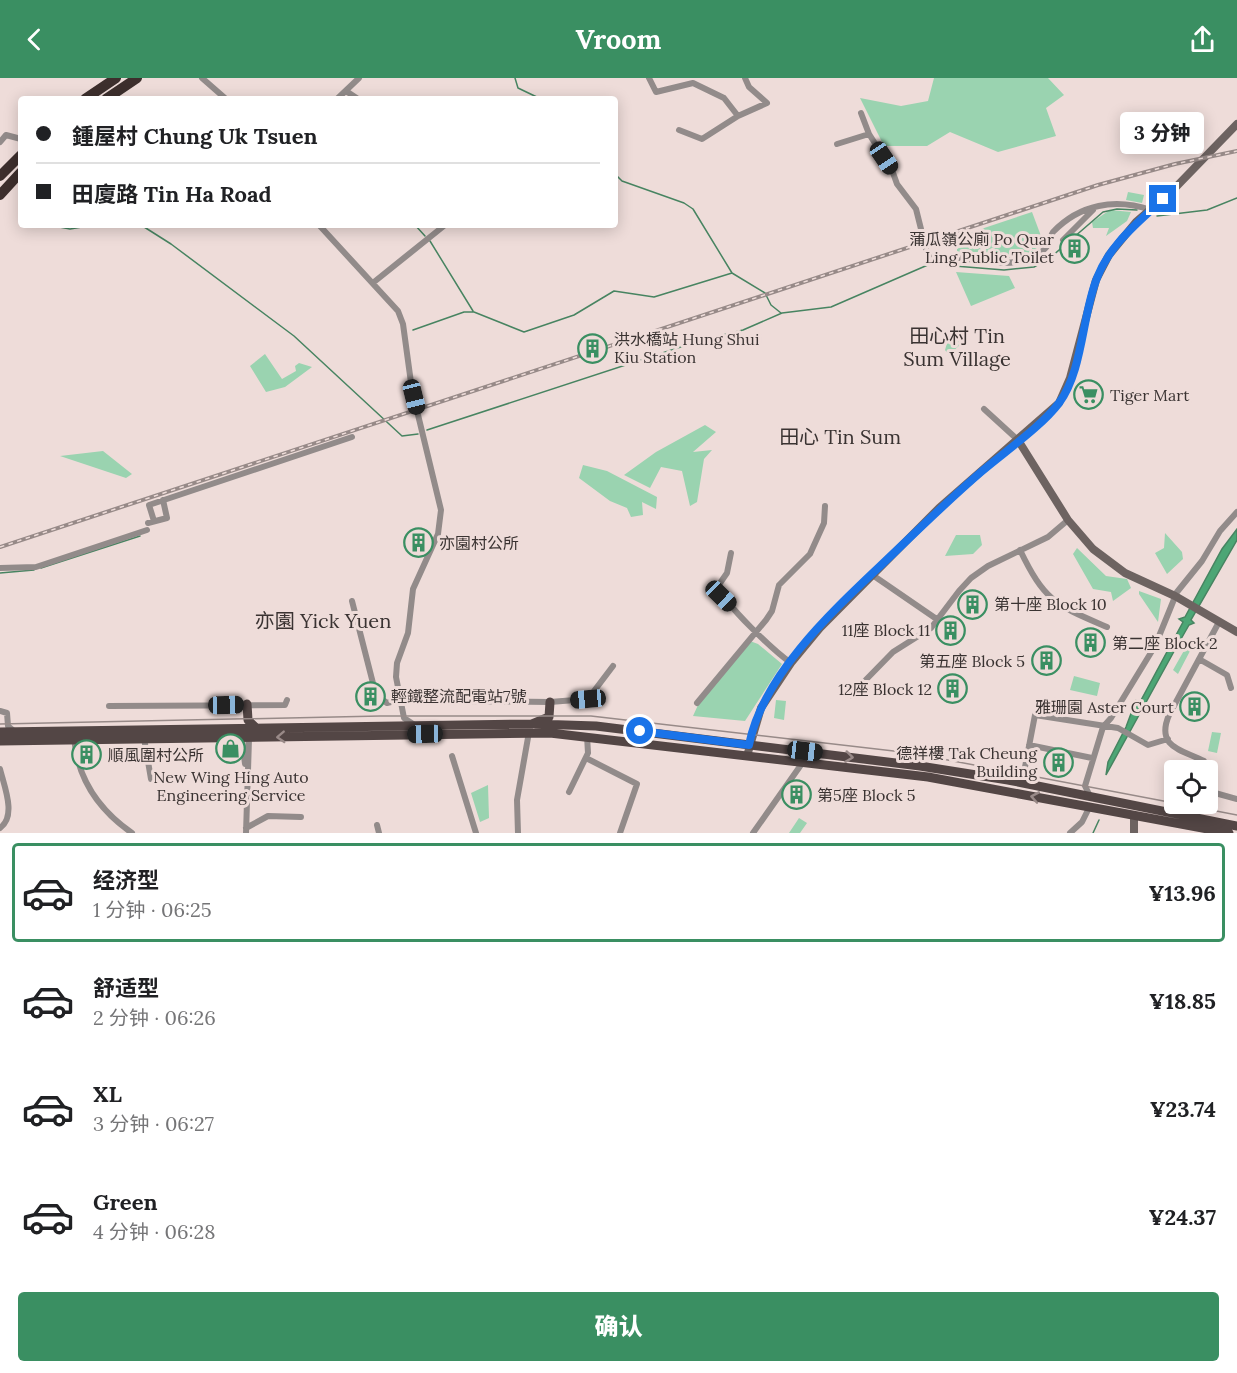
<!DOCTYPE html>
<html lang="zh">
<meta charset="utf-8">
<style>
body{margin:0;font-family:Lora,"Noto Sans SC",serif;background:#f6f6f6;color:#202124;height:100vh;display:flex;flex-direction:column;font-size:22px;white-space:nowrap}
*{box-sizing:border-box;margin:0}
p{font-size:20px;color:#757577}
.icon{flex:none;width:33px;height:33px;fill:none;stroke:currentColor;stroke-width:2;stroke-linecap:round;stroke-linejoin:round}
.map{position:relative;height:755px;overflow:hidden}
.panel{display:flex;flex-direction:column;background:#fff;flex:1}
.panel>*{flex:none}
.hud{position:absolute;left:18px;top:18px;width:600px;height:132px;border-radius:6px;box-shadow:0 3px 15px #0003;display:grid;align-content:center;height:132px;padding:0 18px;background:#fff}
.fabs{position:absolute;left:1164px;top:682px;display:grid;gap:12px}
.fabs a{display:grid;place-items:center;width:54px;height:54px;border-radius:6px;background:#fff;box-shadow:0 3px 15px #0003;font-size:30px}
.end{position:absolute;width:27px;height:27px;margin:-14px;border:8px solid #1a73e8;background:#fff;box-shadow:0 0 0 3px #fff}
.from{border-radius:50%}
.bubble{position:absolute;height:42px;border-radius:6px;background:#fff;box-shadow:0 3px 15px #0003;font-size:20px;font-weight:800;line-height:42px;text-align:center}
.car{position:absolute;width:18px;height:36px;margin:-18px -9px;border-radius:8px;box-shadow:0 0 4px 2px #0007;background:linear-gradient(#222 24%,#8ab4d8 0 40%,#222 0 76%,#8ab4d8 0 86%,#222 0)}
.hud b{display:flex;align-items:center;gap:21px;height:57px;font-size:22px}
.hud b+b{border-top:2px solid #e0e0e0}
.hud i{width:15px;height:15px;background:#202124}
ul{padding:10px 0 0;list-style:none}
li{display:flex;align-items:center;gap:18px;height:99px;margin:0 12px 9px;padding:0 6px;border:3px solid transparent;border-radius:6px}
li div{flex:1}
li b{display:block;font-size:22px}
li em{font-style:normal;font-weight:800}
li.active{border-color:#3a8f62}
li>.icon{width:54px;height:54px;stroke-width:1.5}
.action{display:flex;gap:12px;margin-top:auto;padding:12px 18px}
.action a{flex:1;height:69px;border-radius:6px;background:#3a8f62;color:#fff;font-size:24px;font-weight:800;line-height:69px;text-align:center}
header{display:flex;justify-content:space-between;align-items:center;height:78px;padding:0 18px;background:#3a8f62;color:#fff;font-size:27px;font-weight:800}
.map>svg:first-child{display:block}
</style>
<header><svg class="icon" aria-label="back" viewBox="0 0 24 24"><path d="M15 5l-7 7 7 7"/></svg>Vroom<svg class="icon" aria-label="share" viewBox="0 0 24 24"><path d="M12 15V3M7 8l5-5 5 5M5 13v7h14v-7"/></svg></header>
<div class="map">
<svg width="1237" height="755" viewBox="0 0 1237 755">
<rect width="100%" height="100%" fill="#eedcd9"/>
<path fill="#9ad3b0" d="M934,0H1048L1064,17L1046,30L1056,58L998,74L950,54L927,68H884L860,20L901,28L928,23Z
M1128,114L1144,117L1142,125L1126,122Z
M1110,132L1131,134L1127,143L1106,158L1109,150H1093L1092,144Z
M1032,134L1044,166C1018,188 988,179 957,175V159Z
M956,194L1009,198L1015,210L971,228Z
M951,252L962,265L949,277L945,272Z
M265,276L282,301L296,293L295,288L299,285L312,289L285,309L266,314L250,288Z
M705,347L716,354L693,374L712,372L704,381L697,424L690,428L682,393L661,389L650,410L624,397L656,374Z
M103,373L132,396L126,400L60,378Z
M583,387L607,393L657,419L656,431L642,424L643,437L631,439L627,430L610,423L579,400Z
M1165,455L1182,474L1183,481L1167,496L1155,475L1164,470Z
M956,457H980L982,467L973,476L945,478Z
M1077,470L1106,498L1127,501L1131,510L1113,523L1111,514L1093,511L1073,476Z
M1139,513L1161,521L1158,544L1139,516Z
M750,563L758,566L782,586L745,643L693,638L698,627Z
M1186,569L1190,573L1178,596L1173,592Z
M1074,598L1100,605L1097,618L1070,612Z
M776,622L786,623L784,642L774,640Z
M1212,654L1221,655L1217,675L1208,673Z
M488,707L489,740L480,744L471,715Z
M799,740L807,745L800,755H789Z"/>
<path fill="#4ca675" stroke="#478461" stroke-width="1.5" d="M1237,451V462L1191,542L1194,545L1189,547L1177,568L1106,697L1108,684L1126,649L1136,622L1140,624L1183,544L1179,541L1185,539L1222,471Z"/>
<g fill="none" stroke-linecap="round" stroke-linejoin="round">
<path stroke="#478461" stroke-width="1.5" d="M515,0L518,10L541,21
M615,96L622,103L684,125L693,131L732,195L765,215L771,227L781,235
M1157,138L1207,132L1237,120
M49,147L70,151L94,147
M141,147L171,166L294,258L402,358L418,356
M415,147L425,158
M430,163L473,233
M413,252L464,234H474L524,254L574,237L614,213L654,219L732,195
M427,352L699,263L743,252L782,235L831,229L930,186L1004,192L1034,189L1051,179L1103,134L1117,131L1137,132
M41,490L140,458
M0,495L34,492
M1093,755L1099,742"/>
<path stroke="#928b8a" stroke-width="6" d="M202,0L226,21
M649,0L656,14L693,5L724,20L738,38L767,25L749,9L745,0
M346,13L358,21
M337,21L359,0
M861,35L869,56
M679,52L702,61L738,38
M0,64L6,57L21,61
M837,66L869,56L892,92L897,106L916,131L928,179C959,175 991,190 1021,183C1030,181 1043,175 1048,167C1051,162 1050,158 1053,154C1080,126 1115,120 1151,132
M319,147L398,233L403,246L412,312L441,432L438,456L413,511L408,555L397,585L396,599L404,640L413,646
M1063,162L1093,132
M374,204L445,147
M984,331L1018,362
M154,443L149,427L352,359
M148,445L167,440L163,422
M1020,472C1045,524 1056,527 1107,549
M731,475L727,495L718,508C724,526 774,573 791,585
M0,490L36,489L147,452
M871,496L938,542
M352,523L376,617L387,625L402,621
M1199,581L1227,597L1231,610
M851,617L893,574L931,550L959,513L971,500L988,488L1048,459L1068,442
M451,623L550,624L588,621L613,588
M697,625L766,542L772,533L779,507L810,476L824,445L825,428
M109,628L285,627L287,622
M0,633L7,635L8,648L15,654
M74,659C77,700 99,732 132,755
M144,660L151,701
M242,661L245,686
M1029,667L1092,680
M452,678L476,755
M586,680L637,706L620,755
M1025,689L1035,637L1118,650L1148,667L1168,661
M0,691C4,708 17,738 0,750
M1207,693L1204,683C1183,672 1155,670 1169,637L1219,544
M1208,713L1237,721
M569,714L588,675L587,658
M1090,718L1085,708L1103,649L1111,640L1155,568L1177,514L1202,483L1220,453L1237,434
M377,747L379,755
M246,750L268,738L301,739
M246,755L249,661
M518,755L517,722L529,654
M753,755L803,684
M1070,755L1082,744L1090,728"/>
<path stroke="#6d6361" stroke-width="8" d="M1018,362L1068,442L1093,471L1125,495L1175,518L1237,554
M747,678L761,630L791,585L820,550L939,430L1059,325L1070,300L1096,202L1109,177L1136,144L1175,110L1237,46
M1134,738V755"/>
<path stroke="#534645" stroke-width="9" d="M247,626L248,642L255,649
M549,639L550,624
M535,646L596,648L920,688L1008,702L1237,748
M0,654L532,646L549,639
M0,663L550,655L928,699L1229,755"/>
<path stroke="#3d2f2d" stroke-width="10" d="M85,21L116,0
M106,21L137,0
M0,98L21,77
M0,117L21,94"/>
<path stroke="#978a88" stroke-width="1.5" d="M0,646L380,638H591L911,675L1174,725
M1180,726L1237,737"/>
<defs>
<path id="rail" d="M0,469L1098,107L1175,86L1237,73"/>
</defs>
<use href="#rail" stroke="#978a88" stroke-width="4"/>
<use href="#rail" stroke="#eedcd9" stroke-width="1.5" stroke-dasharray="4.5" stroke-linecap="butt"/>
</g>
<defs><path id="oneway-chevron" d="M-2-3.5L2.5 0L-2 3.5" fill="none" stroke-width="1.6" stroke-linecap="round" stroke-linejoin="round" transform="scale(1.5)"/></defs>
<g stroke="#998a88">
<use href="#oneway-chevron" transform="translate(281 659) rotate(177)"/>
<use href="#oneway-chevron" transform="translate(849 679) rotate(7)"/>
<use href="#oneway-chevron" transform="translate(1035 719) rotate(-170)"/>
</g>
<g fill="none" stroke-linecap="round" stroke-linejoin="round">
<path stroke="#1a73e8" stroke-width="8" d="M640,653L749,667C764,591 844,523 898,471C925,445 952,419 981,394C1003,375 1042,348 1059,325C1083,293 1082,237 1097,200C1110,166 1138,145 1163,121"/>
</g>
<defs>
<symbol id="building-ring" viewBox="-11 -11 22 22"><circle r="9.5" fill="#eedcd9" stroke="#3a8f62" stroke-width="1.5"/><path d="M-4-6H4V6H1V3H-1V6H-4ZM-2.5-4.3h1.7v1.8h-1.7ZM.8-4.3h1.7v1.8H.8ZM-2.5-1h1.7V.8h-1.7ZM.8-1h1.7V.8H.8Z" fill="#3a8f62"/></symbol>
<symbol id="supermarket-ring" viewBox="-11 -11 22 22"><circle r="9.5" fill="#eedcd9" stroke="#3a8f62" stroke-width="1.5"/><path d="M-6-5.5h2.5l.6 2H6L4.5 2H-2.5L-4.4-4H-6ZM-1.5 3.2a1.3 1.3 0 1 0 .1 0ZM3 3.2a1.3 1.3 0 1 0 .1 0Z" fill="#3a8f62"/></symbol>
<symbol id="shop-ring" viewBox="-11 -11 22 22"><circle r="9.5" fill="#eedcd9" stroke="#3a8f62" stroke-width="1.5"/><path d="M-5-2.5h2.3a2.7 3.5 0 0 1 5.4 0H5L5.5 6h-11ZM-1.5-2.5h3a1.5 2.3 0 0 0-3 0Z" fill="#3a8f62"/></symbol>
</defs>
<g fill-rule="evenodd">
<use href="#building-ring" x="1058" y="154" width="33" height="33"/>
<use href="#building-ring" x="576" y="254" width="33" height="33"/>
<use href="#supermarket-ring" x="1072" y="300" width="33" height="33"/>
<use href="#building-ring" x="402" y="448" width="33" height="33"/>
<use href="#building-ring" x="956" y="510" width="33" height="33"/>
<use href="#building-ring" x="934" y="536" width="33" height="33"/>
<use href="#building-ring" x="1074" y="548" width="33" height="33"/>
<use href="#building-ring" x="1030" y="566" width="33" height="33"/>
<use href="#building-ring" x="936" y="594" width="33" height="33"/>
<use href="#building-ring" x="354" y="602" width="33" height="33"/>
<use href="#building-ring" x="1178" y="612" width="33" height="33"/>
<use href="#shop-ring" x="214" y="654" width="33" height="33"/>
<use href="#building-ring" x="70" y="660" width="33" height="33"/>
<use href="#building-ring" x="1042" y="668" width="33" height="33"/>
<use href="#building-ring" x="780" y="700" width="33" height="33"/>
</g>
<g text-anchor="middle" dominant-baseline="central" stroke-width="6" stroke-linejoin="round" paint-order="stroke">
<g font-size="16" fill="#3a3332" stroke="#eedcd9" text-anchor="start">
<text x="1054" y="161" text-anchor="end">蒲瓜嶺公廁 Po Quar<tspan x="1054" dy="18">Ling Public Toilet</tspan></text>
<text x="614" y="261">洪水橋站 Hung Shui<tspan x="614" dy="18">Kiu Station</tspan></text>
<text x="1110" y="317">Tiger Mart</text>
<text x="439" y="465">亦園村公所</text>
<text x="994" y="526">第十座 Block 10</text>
<text x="930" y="552" text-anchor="end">11座 Block 11</text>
<text x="1112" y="565">第二座 Block 2</text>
<text x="1025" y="583" text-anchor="end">第五座 Block 5</text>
<text x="932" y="611" text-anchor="end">12座 Block 12</text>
<text x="391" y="618">輕鐵整流配電站7號</text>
<text x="1174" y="629" text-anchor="end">雅珊園 Aster Court</text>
<text x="1037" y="675" text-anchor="end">德祥樓 Tak Cheung<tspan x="1037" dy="18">Building</tspan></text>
<text x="108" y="677">順風圍村公所</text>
<text x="231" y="699" text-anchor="middle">New Wing Hing Auto<tspan x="231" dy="18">Engineering Service</tspan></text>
<text x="817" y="717">第5座 Block 5</text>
</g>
<g font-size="20" fill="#3a3332" stroke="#eedcd9">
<text x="957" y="257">田心村 Tin<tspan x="957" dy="23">Sum Village</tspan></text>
<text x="840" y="358">田心 Tin Sum</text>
<text x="323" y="542">亦園 Yick Yuen</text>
</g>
</g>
</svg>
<div class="fabs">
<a><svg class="icon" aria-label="locate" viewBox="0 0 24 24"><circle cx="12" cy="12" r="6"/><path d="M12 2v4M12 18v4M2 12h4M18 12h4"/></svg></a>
</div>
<i class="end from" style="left:640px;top:653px"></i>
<i class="end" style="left:1163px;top:121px"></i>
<div class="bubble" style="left:1120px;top:34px;width:84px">3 分钟</div>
<i class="car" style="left:884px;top:80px;rotate:146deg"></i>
<i class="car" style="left:414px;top:319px;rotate:166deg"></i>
<i class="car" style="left:721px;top:518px;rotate:134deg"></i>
<i class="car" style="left:588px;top:621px;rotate:265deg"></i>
<i class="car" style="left:226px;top:627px;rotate:89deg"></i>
<i class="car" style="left:425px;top:656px;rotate:269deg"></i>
<i class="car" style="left:805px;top:673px;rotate:97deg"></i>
<div class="hud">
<b><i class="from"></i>鍾屋村 Chung Uk Tsuen</b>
<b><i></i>田廈路 Tin Ha Road</b>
</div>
</div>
<section class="panel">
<ul>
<li class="active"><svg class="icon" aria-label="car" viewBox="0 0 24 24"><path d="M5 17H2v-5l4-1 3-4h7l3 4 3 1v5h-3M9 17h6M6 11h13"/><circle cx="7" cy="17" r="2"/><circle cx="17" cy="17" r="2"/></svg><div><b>经济型</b><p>1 分钟 · 06:25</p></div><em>¥13.96</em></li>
<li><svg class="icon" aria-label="car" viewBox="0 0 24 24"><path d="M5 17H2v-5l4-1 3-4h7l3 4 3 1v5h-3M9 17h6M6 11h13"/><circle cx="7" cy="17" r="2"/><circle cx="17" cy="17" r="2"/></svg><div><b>舒适型</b><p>2 分钟 · 06:26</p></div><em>¥18.85</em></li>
<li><svg class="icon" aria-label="car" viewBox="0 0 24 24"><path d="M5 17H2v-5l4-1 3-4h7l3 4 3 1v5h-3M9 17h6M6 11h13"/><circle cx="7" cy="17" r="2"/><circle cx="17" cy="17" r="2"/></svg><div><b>XL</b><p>3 分钟 · 06:27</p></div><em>¥23.74</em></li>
<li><svg class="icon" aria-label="car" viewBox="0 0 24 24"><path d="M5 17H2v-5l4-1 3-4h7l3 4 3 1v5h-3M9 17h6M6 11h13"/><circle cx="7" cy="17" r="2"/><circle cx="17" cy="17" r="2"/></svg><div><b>Green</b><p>4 分钟 · 06:28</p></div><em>¥24.37</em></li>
</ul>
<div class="action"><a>确认</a></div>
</section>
